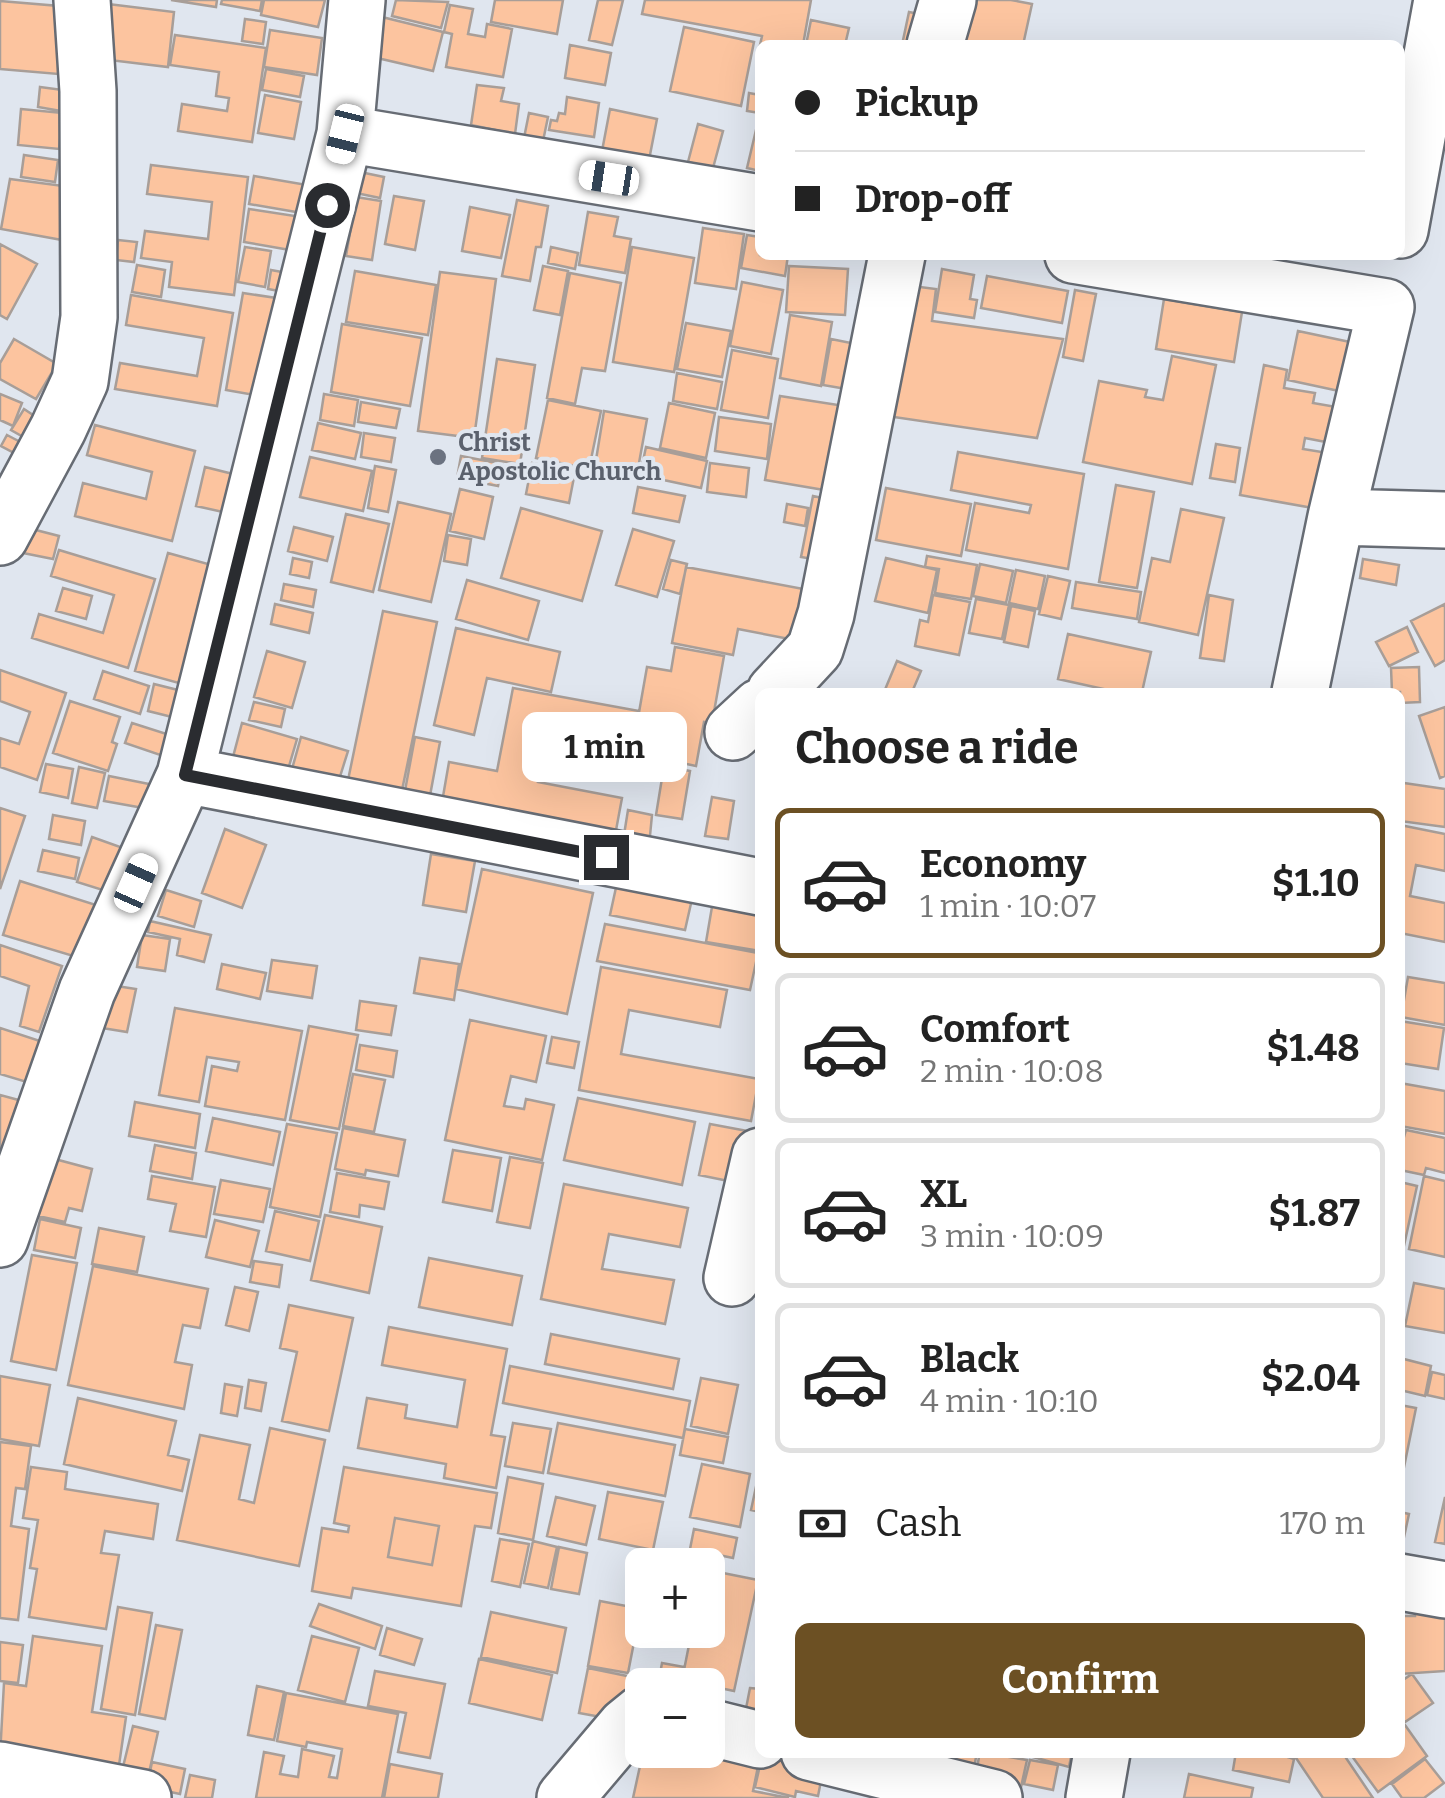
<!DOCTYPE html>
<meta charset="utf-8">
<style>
body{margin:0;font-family:Bitter,serif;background:#f6f6f6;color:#222;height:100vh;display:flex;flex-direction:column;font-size:38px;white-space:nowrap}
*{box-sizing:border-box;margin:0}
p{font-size:32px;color:#767676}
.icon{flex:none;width:55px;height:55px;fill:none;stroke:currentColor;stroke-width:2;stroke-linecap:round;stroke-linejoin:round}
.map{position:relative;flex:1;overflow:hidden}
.panel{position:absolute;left:755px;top:688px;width:650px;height:1070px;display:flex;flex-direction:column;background:#fff;border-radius:15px;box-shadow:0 10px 40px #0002}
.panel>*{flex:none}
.banner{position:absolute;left:755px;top:40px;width:650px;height:220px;border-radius:15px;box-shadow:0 10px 40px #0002;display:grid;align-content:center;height:220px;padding:0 40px;background:#fff}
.buttons{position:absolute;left:625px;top:1548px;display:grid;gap:20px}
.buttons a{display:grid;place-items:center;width:100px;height:100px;border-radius:15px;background:#fff;box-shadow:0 10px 40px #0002;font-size:50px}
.end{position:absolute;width:45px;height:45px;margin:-22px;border:12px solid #2a2c30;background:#fff;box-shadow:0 0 0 5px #fff}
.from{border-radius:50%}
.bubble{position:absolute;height:70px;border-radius:15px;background:#fff;box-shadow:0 10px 40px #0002;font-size:32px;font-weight:700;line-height:70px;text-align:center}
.car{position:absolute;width:30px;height:60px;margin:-30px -15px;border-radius:12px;box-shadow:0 0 8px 2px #0007;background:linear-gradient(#fff 24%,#345 0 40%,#fff 0 76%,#345 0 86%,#fff 0)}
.banner b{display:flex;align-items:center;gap:35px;height:95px;font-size:38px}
.banner b+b{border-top:2px solid #e0e0e0}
.banner i{width:25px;height:25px;background:#222}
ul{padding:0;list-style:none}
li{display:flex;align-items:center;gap:30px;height:150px;margin:0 20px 15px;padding:0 20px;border:5px solid #e0e0e0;border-radius:15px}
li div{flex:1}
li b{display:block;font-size:38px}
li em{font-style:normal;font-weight:700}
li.on{border-color:#6c5023}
li>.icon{width:90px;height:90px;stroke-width:1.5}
h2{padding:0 40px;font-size:45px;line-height:120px}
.pay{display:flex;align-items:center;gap:25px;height:110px;padding:0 40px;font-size:38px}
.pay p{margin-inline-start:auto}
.action{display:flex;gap:20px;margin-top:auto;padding:20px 40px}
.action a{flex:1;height:115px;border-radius:15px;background:#6c5023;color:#fff;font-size:40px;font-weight:700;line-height:115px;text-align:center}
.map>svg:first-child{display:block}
</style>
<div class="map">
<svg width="1445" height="1798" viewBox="0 0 1445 1798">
<rect width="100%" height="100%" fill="#e0e6ef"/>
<path fill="#fcc49f" stroke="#a89e98" stroke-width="2.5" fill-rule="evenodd" d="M171,0H217L216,7Z
M222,0H262L260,11L221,4Z
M264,0H325L318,27L261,15Z
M396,0L448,2L441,28L392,16Z
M495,0H563L557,34L491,22Z
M598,0H623L612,45L589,40Z
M645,0H811L803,45H760L762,36L642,14Z
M960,0H1011L1032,4L1023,45H950Z
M0,1L59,6L58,74L0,69Z
M108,4L174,12L168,67L101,59Z
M450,5L473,9L468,34L485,37L487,24L512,29L503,77L446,67L452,34L444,32Z
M909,12L934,17L929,45H902Z
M382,17L443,32L433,71L373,57Z
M245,19L266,22L263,44L242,41Z
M811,20L849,28L845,45H806Z
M684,27L754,42L741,106L670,91Z
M270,30L322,38L317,75L264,67Z
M175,35L266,48L252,142L178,131L182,104L227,111L229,98L216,96L219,72L170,65Z
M570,45L611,53L605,85L565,78Z
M266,69L304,76L300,97L262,90Z
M477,85L504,88L501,101L519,104L515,134L471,125Z
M40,87L63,90L61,111L38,107Z
M749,93L760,95V113L747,111Z
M265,95L301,102L294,139L258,133Z
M567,97L599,103L594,137L549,130L551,120L557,121L559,113L565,114Z
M21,109L63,113L59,149L18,145Z
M610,109L657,119L649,160L602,151Z
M529,113L548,117L543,141L524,138Z
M698,124L723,131L713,168L688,162Z
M756,130L760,131V171L747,168Z
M24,155L58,160L55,182L21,177Z
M151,165L248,177L234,295L169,287L172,262L141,258L145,231L208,239L212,202L147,194Z
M360,172L384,177L380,198L356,193Z
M254,176L307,185L302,213L249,204Z
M10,179L71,187L62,240L1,229Z
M394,196L424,201L415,250L385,244Z
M356,197L381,201L372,260L346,256Z
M517,200L548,206L541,247H536L530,281L502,276Z
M470,207L510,215L501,258L462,251Z
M249,209L295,216L290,250L244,242Z
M588,212L618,217L614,236L631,239L625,273L579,265Z
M703,228L744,234L736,289L695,283Z
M747,235L760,237V255H788L785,276L741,268Z
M118,240L137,242L134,262L116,260Z
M0,244L37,264L7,319L0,315Z
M245,247L271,251L265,287L238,282Z
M551,247L578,253L575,269L548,263Z
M632,247L694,258L674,372L613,362Z
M137,265L165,270L161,297L132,292Z
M543,266L568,271L560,315L534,310Z
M789,266L848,269L845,315L786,312Z
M942,269L974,275L970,299L977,300L974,318L935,312Z
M271,270L293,274L290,293L268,289Z
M355,271L436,285L428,335L346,322Z
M440,272L496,279L474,438L418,431Z
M570,273L621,283L605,371L582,368L575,404L547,398Z
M987,276L1068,291L1062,323L981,308Z
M742,282L783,290L771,354L730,346Z
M912,286L936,289L932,321L1063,339L1037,438L887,416Z
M1075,290L1096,294L1083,361L1063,357Z
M243,293L290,300L272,398L226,390Z
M131,295L233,313L217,406L115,389L120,363L197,376L204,338L126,325Z
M1164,299L1242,312L1234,362L1156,349Z
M790,315L832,322L821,386L780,378Z
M686,323L731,331L722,377L677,369Z
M342,324L422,338L410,406L331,392Z
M1298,331L1350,342L1339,391L1288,380Z
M14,339L57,364L36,399L0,379V363Z
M831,339L856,344L858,391L823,385Z
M732,350L778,359L768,418L721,410Z
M1172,356L1216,365L1192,484L1083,462L1099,381L1147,390L1145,397L1163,400Z
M497,359L535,365L520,464L482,458Z
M1264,365L1287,370L1284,388L1315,393L1313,403L1342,408L1336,444L1305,438L1303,449L1334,454L1324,510L1240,495Z
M677,373L722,382L717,409L673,401Z
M0,394L22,403L13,426L0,420Z
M324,394L358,400L354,426L320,420Z
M780,396L851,407L836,492L765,480Z
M548,400L601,411L589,469L536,458Z
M361,402L400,409L396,428L358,422Z
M669,403L715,413L706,458L660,448Z
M24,409L39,419L27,439L11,430Z
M604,411L647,419L637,474L595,466Z
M719,417L771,424L767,459L715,451Z
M318,423L361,433L355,459L312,450Z
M95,425L195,451L172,541L75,516L83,483L146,499L152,472L87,455Z
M364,433L395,438L391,462L361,457Z
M7,435L24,444L18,455L1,446Z
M1216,444L1240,448L1235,482L1210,478Z
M646,447L707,461L701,488L640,475Z
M958,452L1084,474L1068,569L966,550L975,503L1029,513L1031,505L951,490Z
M461,456L502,464L498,486L457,478Z
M310,457L372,471L363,511L300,497Z
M532,463L575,472L569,503L526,494Z
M710,463L749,468L746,497L707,492Z
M375,466L396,470L388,512L368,508Z
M205,467L241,476L232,514L196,506Z
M1116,485L1154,492L1137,588L1099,582Z
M638,487L685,496L679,522L633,513Z
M886,488L971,504L961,556L876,540Z
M460,489L493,497L484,539L450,531Z
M813,496L841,502L830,562L801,557Z
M398,502L451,514L431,602L379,590Z
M787,504L808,508L805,526L784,522Z
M521,508L602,531L582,601L501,578Z
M1181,509L1224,518L1198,635L1139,622L1152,558L1170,562Z
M346,514L389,524L373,592L331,582Z
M294,527L333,537L327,561L288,551Z
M28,528L59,536L53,559L23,553Z
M633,529L674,541L657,597L616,585Z
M448,535L471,539L467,565L444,561Z
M59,550L155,579L128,668L32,638L39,614L103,633L114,595L51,576Z
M168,553L219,567L186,685L135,671Z
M927,556L977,565L971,599L935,593L939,569L925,567Z
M293,558L312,562L309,578L290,574Z
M886,558L937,570L928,613L875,601Z
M1363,559L1399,565L1396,585L1360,578Z
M671,560L687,564L680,594L663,589Z
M980,564L1013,571L1006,603L973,596Z
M686,567L814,591L805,642L738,629L733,655L672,643Z
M1016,570L1045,576L1038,609L1009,603Z
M1048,576L1070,581L1061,619L1039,614Z
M467,580L539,601L528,640L456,619Z
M1076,582L1141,592L1137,619L1072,608Z
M284,584L316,590L313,607L281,600Z
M63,588L92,596L86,619L56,611Z
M933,595L970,602L959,655L915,646L920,620L928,622Z
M1209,595L1233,600L1224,661L1200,658Z
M976,599L1009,605L1002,639L969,633Z
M275,604L313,613L309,633L271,624Z
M1445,604V660L1435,666L1411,621Z
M1011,606L1035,611L1028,647L1004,642Z
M383,611L437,622L401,795L347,785Z
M1407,627L1418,652L1389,666L1376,642Z
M456,628L560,652L551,692L487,678L474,735L434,725Z
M1068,634L1151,652L1142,692H1117L1058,679Z
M675,647L724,656L712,723L704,722L696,766L649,756L656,721L638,718L647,667L671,671Z
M267,651L305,662L292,708L254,697Z
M897,661L921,671L912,692H884Z
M1419,667L1420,702L1400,703V692H1392L1391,668Z
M0,670L66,693L37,780L0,767V738L19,744L30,712L0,701Z
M103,671L149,686L140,714L94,699Z
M154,684L186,692L180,719L148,711Z
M513,688L639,711L630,760L546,744L538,782L622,798L614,841L441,808L449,762L497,771Z
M70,701L120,717L112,742L117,744L108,771L53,753Z
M254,702L285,709L281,727L249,720Z
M1445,707V776L1440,778L1419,716Z
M132,723L176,737L169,758L125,743Z
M242,723L297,739L287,773L233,757Z
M301,737L348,751L338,783L292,769Z
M415,737L440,742L429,801L404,796Z
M46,764L73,769L68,798L40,792Z
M664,766L690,771L682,819L656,815Z
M79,767L105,773L97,808L72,803Z
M109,776L154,785L149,809L104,801Z
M1404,783L1445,789V827L1400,821Z
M712,797L734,801L728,839L705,836Z
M0,808L25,816L0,889Z
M628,810L652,815L649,846L623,841Z
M53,815L85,821L81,845L49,839Z
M1400,825L1445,834V871L1416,865L1410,896L1445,903V942L1400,933Z
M225,829L266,845L242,908L202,893Z
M92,837L123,848L109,892L77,882Z
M43,850L79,858L75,879L38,871Z
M431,854L475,861L466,912L423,905Z
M482,869L593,893L567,1014L456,989Z
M20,881L96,905L80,958L3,935Z
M617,883L692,899L685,930L610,915Z
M166,890L201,901L194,927L158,916Z
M713,901L760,908V951L706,942Z
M150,921L211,935L204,962L177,955L180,939L148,932Z
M605,924L758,953L750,990L597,961Z
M142,935L170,939L165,971L137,967Z
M0,945L62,966L39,1032L20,1026L29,986L0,976Z
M420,958L459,964L454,1000L414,993Z
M272,960L317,966L312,998L267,991Z
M222,964L266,973L260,999L217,989Z
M601,967L727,990L720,1027L629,1010L621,1054L759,1079L751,1121L579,1090Z
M1408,977L1445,983V1025L1401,1017Z
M110,985L136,989L127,1032L102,1028Z
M360,1001L396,1006L391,1035L356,1030Z
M175,1008L302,1031L285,1120L205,1106L212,1066L237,1071L239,1062L207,1057L199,1102L159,1095Z
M470,1020L546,1036L536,1082L511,1076L504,1106L524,1109L526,1099L554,1105L542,1160L445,1140Z
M1400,1021L1444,1028L1438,1069L1400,1063Z
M309,1026L358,1035L339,1129L290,1120Z
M0,1028L43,1042L30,1083L0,1074Z
M552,1037L579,1042L574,1068L547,1063Z
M360,1045L397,1051L393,1077L356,1070Z
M353,1074L385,1080L374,1132L343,1126Z
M1400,1083L1445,1091V1134L1400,1126Z
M0,1095L22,1101L0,1180Z
M578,1098L695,1122L682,1185L564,1160Z
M135,1102L200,1114L195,1148L129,1136Z
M213,1118L280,1132L273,1165L206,1151Z
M287,1124L337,1133L320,1217L270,1207Z
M710,1124L758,1133L748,1185L699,1175Z
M343,1128L405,1140L398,1176L366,1170L365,1175L335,1169Z
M1406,1130L1445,1138V1173L1426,1168L1424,1175L1400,1170V1136L1404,1137Z
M155,1145L196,1153L192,1179L150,1171Z
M453,1150L501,1158L492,1211L443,1202Z
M510,1157L543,1163L530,1228L497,1222Z
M51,1158L92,1169L82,1211L69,1208L65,1222L38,1216Z
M337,1173L389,1182L384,1209L360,1205L359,1217L330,1212Z
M152,1176L215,1187L206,1237L170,1231L176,1204L148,1199Z
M1424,1176L1445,1181V1257L1409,1249Z
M221,1180L270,1189L263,1222L214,1214Z
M1400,1182L1417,1186L1400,1264Z
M564,1184L688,1208L680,1247L609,1234L602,1269L674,1280L665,1324L541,1299Z
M275,1211L319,1221L310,1261L266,1251Z
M325,1215L382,1227L369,1293L311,1280Z
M40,1219L81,1228L75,1258L34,1250Z
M215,1220L259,1231L250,1267L206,1257Z
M99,1228L144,1237L137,1272L92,1264Z
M32,1255L77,1263L56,1370L11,1361Z
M429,1258L522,1276L512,1325L419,1307Z
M254,1261L282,1265L279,1287L250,1282Z
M93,1266L208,1289L200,1328L183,1325L175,1362L192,1365L184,1409L68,1385Z
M1414,1283L1445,1289V1333L1405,1326Z
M235,1287L258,1292L249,1331L226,1325Z
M289,1305L353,1318L329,1431L282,1421L297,1352L280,1348Z
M389,1327L507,1349L491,1435L505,1437L496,1488L444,1478L446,1464L358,1448L367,1398L407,1405L405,1418L457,1427L465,1380L382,1365Z
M551,1334L679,1359L673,1389L545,1364Z
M1400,1358L1431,1366L1425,1396L1400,1390Z
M510,1366L690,1401L683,1438L503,1403Z
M1432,1372L1445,1375V1399L1427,1395Z
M0,1376L50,1385L39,1446L0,1439Z
M701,1378L738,1385L728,1434L691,1426Z
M249,1380L266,1383L261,1411L245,1408Z
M225,1384L242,1387L237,1416L221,1413Z
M78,1398L176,1421L168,1455L189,1460L182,1491L64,1464Z
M1400,1405L1416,1408L1400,1487Z
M513,1423L551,1429L543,1473L505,1466Z
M558,1423L675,1445L665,1496L548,1473Z
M270,1428L325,1440L299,1566L177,1540L200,1435L250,1445L239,1499L254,1503Z
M685,1429L728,1437L723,1463L680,1455Z
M0,1442L31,1446L25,1489L16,1488L11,1526L29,1529L18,1620L0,1618Z
M702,1464L750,1474L740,1527L690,1517Z
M31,1467L67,1472L65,1489L158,1504L153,1539L105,1531L101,1553L119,1555L106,1629L29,1617L37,1569L30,1568L38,1520L23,1518Z
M344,1467L497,1493L491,1528L475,1526L461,1606L353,1588L351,1598L312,1591L322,1528L348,1532L349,1526L334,1523ZM395,1518L439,1526L432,1565L388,1557Z
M760,1468V1512L751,1510Z
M508,1477L543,1484L533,1540L498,1533Z
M608,1492L663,1502L653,1550L599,1539Z
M556,1497L595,1506L586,1545L547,1536Z
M1445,1497V1544L1435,1542Z
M1400,1512L1409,1514L1401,1551H1400Z
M395,1518L439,1526L432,1565L388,1557Z
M694,1529L737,1538L733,1558L690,1549Z
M500,1539L529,1544L520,1587L492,1581Z
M533,1541L557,1547L548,1588L524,1583Z
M559,1547L587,1553L579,1594L551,1589Z
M708,1570L758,1580L734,1691L682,1680L692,1630H708Z
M600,1601L642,1609L645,1634L636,1632L628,1673L588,1666Z
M319,1604L382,1626L375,1649L310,1626Z
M1415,1604H1445V1671L1400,1674V1616H1415Z
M118,1607L152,1613L135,1715L101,1709Z
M491,1612L566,1628L557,1673L481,1657Z
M156,1625L182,1630L165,1719L139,1714Z
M387,1628L422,1639L414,1665L380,1655Z
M33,1636L102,1646L92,1712L126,1717L118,1772L0,1756L4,1683L26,1686Z
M312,1636L359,1648L345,1702L298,1690Z
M0,1642L23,1645L18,1683L0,1681Z
M479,1659L552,1675L542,1720L469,1703Z
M662,1663L684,1667L680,1684L688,1685H658Z
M588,1668L632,1677L623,1721L579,1713Z
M375,1671L445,1684L430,1758L398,1752L406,1713L368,1706Z
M1412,1674L1433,1703L1405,1722L1400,1715V1682Z
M257,1686L284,1692L274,1740L248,1735Z
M750,1688L760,1689V1733L742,1729Z
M286,1693L398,1714L382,1798H256L264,1752L284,1756L280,1774L298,1777L302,1749L334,1756L329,1777L337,1778L342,1749L307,1742L306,1747L277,1741Z
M1400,1718L1427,1756L1378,1792L1349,1752H1400Z
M642,1724V1750L761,1752L753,1791L789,1798H633L640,1766L616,1762Z
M133,1726L158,1732L149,1773L123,1767Z
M763,1752L824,1766L818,1796L796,1791L795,1797L755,1787Z
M954,1752H977L973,1773L951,1768Z
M980,1752L1027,1760L1021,1787L975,1778Z
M1034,1752H1072L1069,1767L1033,1757Z
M1236,1752H1272L1294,1759L1289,1782L1233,1770Z
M1292,1752H1342L1373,1798H1323Z
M1425,1759L1444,1783L1424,1798H1402L1392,1784Z
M1030,1760L1058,1765L1053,1790L1024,1784Z
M152,1762L185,1769L180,1794L147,1787Z
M390,1764L442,1774L438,1798H384Z
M1189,1774L1253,1788L1251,1798H1184Z
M190,1775L215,1780L212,1798H185Z"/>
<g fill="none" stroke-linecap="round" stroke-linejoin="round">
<defs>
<path id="minor" d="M935,45L948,0
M345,134L760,203
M1400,230L1442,0
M1073,255L1386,307L1336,517L1300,692
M1336,517L1445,520
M0,537L58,429L80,381L89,317L88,91L82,0
M775,692L815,649L826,614L897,255
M733,732L760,707
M185,775L760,887
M0,1239L87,991L185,775L345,134L357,0
M732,1278L760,1156
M1400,1582L1445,1590
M708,1727L760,1740
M809,1752L994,1798
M0,1770L143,1798
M565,1798L626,1726L642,1713
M1094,1798L1102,1752"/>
</defs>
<use href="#minor" stroke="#676c74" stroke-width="60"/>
<use href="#minor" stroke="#fff" stroke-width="55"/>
</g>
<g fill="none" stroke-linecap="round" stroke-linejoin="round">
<path stroke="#2a2c30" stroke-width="12" d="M327,205L185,775L606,857"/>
</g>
<circle fill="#6b7280" stroke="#e0e6ef" stroke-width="4" cx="438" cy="457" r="10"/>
<g text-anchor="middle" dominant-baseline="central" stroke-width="8" stroke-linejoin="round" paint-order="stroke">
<g font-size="25" font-weight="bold" fill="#5b616d" stroke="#e0e6ef" text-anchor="start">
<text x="458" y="443">Christ<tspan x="458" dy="29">Apostolic Church</tspan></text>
</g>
</g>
</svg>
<div class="buttons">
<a>+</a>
<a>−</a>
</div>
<i class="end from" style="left:327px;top:205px"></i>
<i class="end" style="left:606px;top:857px"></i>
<div class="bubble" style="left:522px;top:712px;width:165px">1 min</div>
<i class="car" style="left:345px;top:134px;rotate:194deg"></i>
<i class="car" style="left:609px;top:178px;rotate:279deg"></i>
<i class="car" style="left:136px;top:883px;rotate:24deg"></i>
<div class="banner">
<b><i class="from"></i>Pickup</b>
<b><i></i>Drop-off</b>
</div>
<section class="panel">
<h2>Choose a ride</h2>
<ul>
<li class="on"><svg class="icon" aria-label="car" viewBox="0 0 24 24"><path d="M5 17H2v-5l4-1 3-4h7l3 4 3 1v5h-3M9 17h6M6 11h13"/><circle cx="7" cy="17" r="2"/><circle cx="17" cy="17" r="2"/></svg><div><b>Economy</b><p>1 min · 10:07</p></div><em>$1.10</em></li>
<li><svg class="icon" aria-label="car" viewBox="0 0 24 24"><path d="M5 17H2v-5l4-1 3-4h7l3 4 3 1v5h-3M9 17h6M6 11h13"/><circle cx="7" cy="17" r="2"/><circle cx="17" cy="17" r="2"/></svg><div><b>Comfort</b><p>2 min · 10:08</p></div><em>$1.48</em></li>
<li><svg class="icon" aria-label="car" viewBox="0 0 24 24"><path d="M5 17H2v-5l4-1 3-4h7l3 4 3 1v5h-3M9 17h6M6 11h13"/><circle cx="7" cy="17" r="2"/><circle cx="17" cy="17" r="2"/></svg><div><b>XL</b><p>3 min · 10:09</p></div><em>$1.87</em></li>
<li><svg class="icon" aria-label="car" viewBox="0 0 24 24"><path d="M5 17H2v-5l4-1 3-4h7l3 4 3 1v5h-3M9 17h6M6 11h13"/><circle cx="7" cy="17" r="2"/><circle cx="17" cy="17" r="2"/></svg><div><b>Black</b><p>4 min · 10:10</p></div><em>$2.04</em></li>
</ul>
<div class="pay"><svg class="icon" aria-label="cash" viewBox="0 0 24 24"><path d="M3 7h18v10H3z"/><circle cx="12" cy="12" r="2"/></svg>Cash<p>170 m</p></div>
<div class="action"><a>Confirm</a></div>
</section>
</div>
